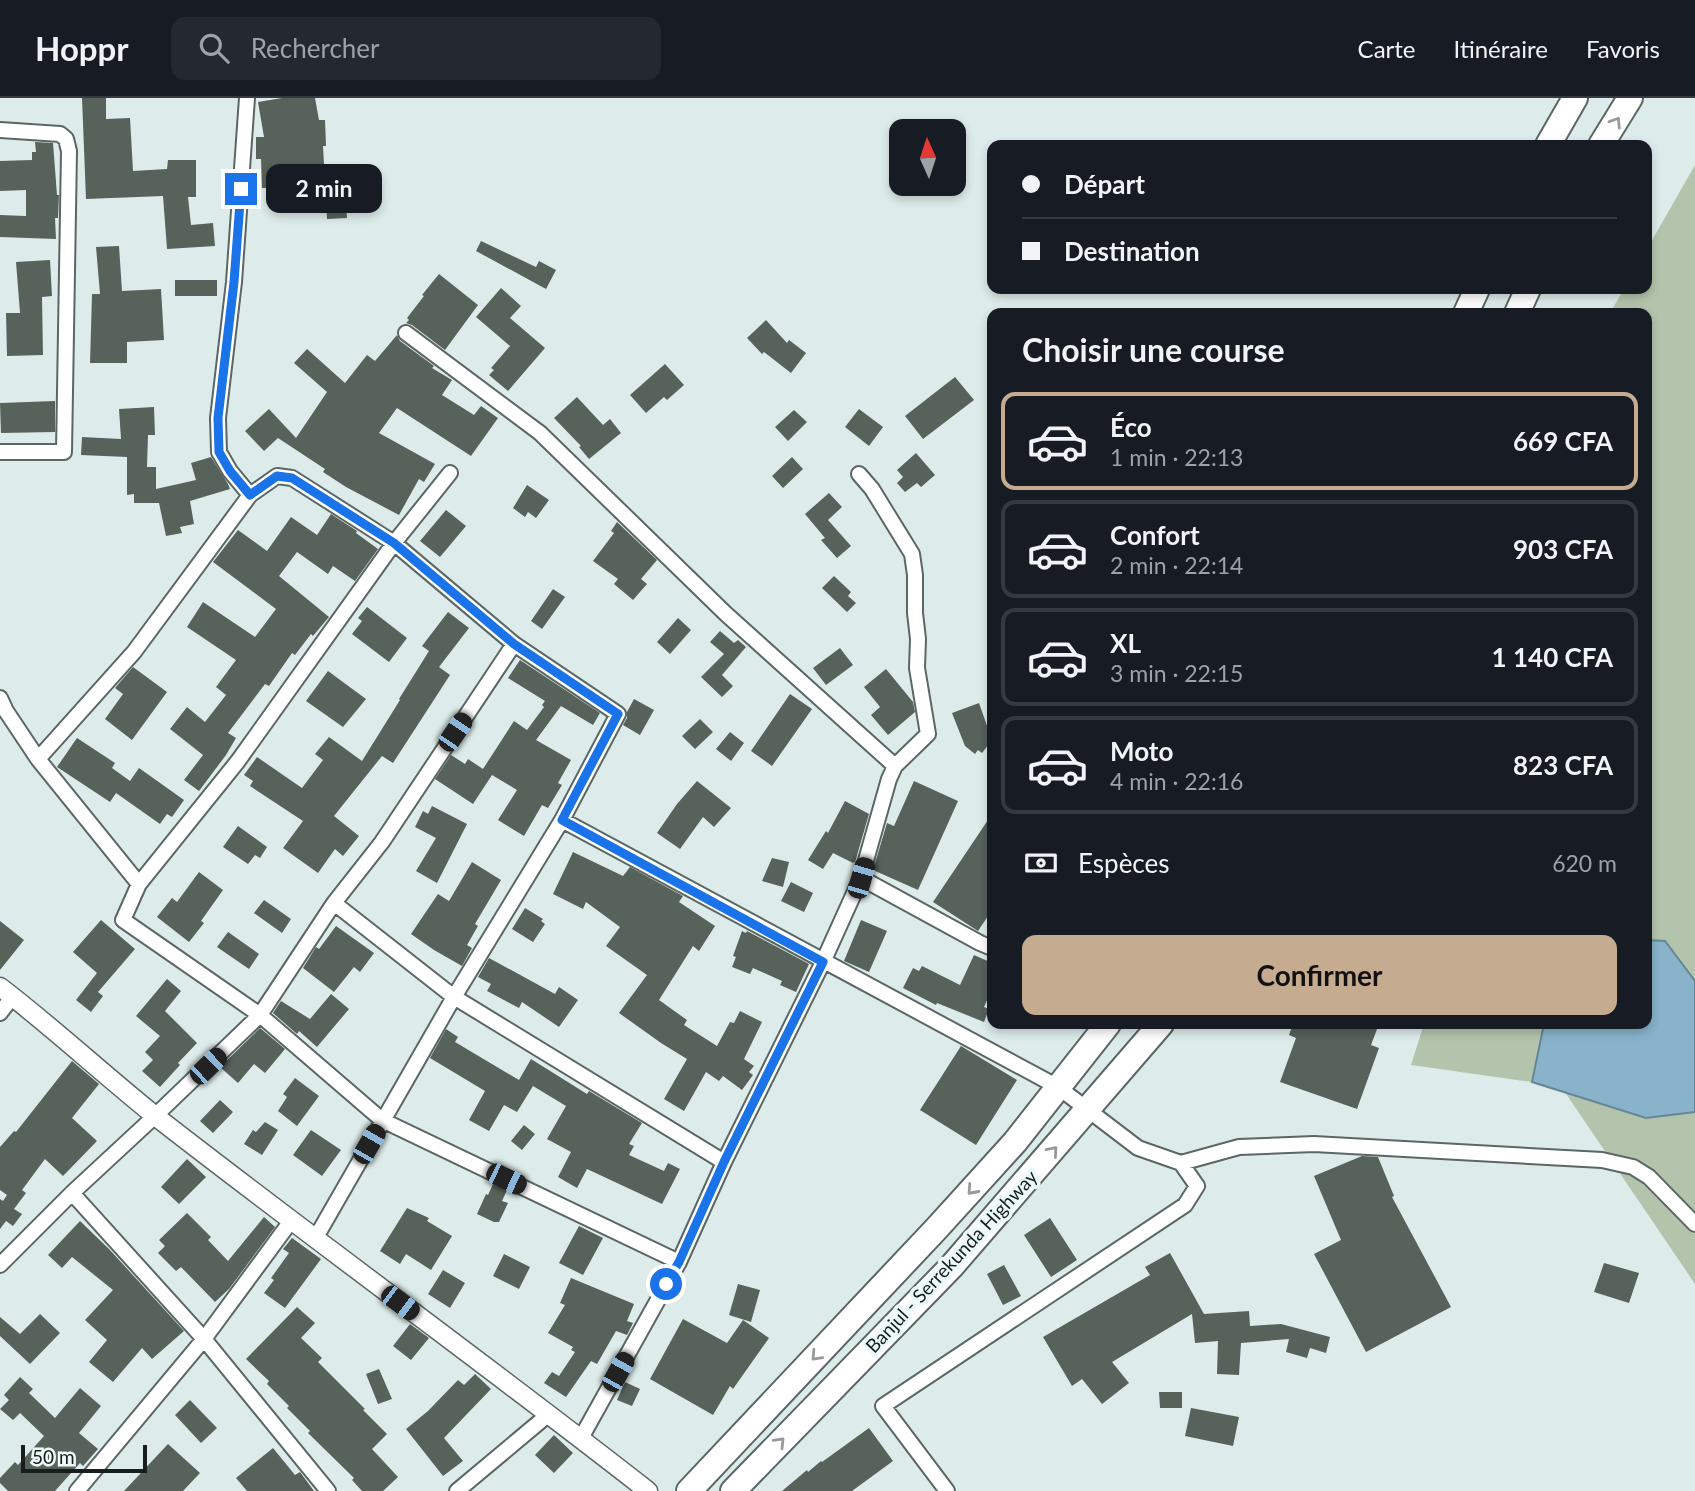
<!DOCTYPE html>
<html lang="fr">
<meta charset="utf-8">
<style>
body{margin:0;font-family:Lato,sans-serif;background:#242831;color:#f1f3f6;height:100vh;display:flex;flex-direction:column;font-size:26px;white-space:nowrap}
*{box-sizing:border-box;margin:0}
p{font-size:23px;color:#9ea1a6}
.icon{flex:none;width:38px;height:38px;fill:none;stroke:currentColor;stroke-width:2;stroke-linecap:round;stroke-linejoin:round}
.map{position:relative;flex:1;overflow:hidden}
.details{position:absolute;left:987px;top:210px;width:665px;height:721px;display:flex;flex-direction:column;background:#171b24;border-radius:14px;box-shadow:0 4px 10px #0003}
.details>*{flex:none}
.guide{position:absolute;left:987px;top:42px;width:665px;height:154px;border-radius:14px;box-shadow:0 4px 10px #0003;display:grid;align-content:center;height:154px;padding:0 35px;background:#171b24}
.needle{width:46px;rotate:357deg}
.buttons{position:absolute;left:889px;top:21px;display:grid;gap:14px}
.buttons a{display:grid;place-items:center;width:77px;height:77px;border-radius:14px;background:#171b24;box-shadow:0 4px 10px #0003;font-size:35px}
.scale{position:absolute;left:21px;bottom:18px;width:126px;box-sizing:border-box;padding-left:7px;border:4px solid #181e1d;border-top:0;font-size:19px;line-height:24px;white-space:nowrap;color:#181e1d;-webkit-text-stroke:5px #ebfaf7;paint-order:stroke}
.end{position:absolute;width:32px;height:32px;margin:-16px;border:9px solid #1a73e8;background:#fff;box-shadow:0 0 0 4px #fff}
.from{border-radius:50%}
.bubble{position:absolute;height:49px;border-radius:14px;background:#171b24;box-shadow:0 4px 10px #0003;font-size:23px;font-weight:700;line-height:49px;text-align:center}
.car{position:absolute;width:21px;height:42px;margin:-21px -10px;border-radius:9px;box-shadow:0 0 5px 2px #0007;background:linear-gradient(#222 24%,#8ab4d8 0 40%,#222 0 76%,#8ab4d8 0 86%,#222 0)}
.guide b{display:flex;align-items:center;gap:24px;height:66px;font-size:26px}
.guide b+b{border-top:2px solid #363941}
.guide i{width:18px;height:18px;background:#f1f3f6}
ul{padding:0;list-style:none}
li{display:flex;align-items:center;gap:21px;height:98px;margin:0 14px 10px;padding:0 21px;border:4px solid #363941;border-radius:14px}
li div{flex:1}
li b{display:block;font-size:26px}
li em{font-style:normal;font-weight:700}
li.active{border-color:#c5ab8f}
li>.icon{width:63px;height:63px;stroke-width:1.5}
h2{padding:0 35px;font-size:32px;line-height:84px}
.pay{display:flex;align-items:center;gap:18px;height:77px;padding:0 35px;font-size:26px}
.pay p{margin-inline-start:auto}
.cta{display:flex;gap:14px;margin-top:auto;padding:14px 35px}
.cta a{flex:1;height:80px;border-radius:14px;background:#c5ab8f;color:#111;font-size:28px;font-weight:700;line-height:80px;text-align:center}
header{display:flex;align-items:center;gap:42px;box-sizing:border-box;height:98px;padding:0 35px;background:#171b24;border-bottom:2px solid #363941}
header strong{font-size:33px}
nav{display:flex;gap:38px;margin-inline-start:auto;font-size:24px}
.search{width:490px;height:63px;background:#242831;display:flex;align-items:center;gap:18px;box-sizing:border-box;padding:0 24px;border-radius:14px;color:#9ea1a6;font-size:26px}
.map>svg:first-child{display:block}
</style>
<header>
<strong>Hoppr</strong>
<div class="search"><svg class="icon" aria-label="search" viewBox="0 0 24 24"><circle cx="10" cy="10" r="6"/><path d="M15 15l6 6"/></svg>Rechercher</div>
<nav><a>Carte</a><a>Itinéraire</a><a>Favoris</a></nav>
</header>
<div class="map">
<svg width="1695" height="1393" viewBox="0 0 1695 1393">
<rect width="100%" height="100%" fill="#ddecea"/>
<path fill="#b4c4ac" d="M1695,67V1186L1539,956L1532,984L1411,967L1424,926H1647V215H1610L1624,191H1647V151Z"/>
<path fill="#88b3cb" stroke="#668697" stroke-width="2" d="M1647,842L1665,843L1695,883V1014L1646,1020L1532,984L1544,926H1647Z"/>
<path fill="#57625b" d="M82,0H106V21L130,20L133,73L167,71L168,62H196V99H188L191,127L213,125L215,148L167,151L163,98L86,101Z
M282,0H315L319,22H325L326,48H323L325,84L282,87V90H262L261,61H256V39H264L258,4Z
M35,44L53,45L57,97H59L58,120H55L56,141L0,139V117L26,118V92L0,93V63L32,62V54H36Z
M345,89L347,120L327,121L325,90Z
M481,143L536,169L539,163L556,172L546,191L476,153Z
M119,148L122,193L161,191L164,242L127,244V265H90L92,196H100L96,149Z
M50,162L52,198L42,199L43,257L7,258L6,215H20L16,164Z
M439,176L478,207L445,252L412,227L406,225L409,222L407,220L424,198L422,197Z
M175,182H217V198H175Z
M501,190L521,208L510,220L545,250L508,293L489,277L494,272L491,270L510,248L476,219Z
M766,222L787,245L789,242L806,255L791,275L764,254L762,256L747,240Z
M397,237L400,243L434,268L432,270L452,282L442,297L474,317L481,308L498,320L471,358L397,310L379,335L435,366L424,384L419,381L399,417L346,389L323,374L325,371L278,340L264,353L245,333L269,311L296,340L327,294L294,265L307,251L345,285L367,257L375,263Z
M665,266L684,287L667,302L664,299L646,315L630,297Z
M955,279L974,302L923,341L905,318Z
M577,299L603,327L610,321L621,335L589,361L579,349L581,348L554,320Z
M55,303V334L1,335L0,305Z
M154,309L155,337H148L147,369H156V391L196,382L191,365L211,359L228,386L230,391L190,403L194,426L180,429L182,435L166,438L159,405H134V396L127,397V359L81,357L82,339L121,341L119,311Z
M859,311L883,329L869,348L845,329Z
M794,312L807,324L788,343L775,329Z
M916,355L935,377L921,389L917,385L905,394L897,385L903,379L897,372Z
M792,359L803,371L783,390L772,378Z
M527,387L549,402L536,420L528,414L525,419L513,410Z
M829,395L842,409L828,422L851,448L837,460L821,442L825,440L805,416Z
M446,412L466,428L440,459L420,443Z
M331,416L357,433L356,435L378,451L355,483L333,468L328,476L297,454L279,478L329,519L313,538L311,536L295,557L292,555L269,588L265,586L228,635L236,640L226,657L199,693L184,682L203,657L170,631L187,609L205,624L226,597L216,589L236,562L187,529L203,504L255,539L276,511L213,464L238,432L267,453L291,419L317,437Z
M617,424L657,462L641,481L647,486L633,502L614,486L618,481L593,463L614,435L611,433Z
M834,478L851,494L848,498L856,505L847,514L822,490Z
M553,491L565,499L542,531L531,523Z
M367,509L407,540L389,564L352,536L362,523L358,520Z
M448,514L469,530L439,569L450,577L393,665L382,658L334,718L359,738L343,758L335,751L318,775L283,750L303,723L250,688L253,683L244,677L257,659L302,690L323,662L315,656L329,639L362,663L400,602L399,601L429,553L422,548Z
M678,520L691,532L670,556L657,544Z
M720,533L734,545L738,542L746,549L722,577L733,588L722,599L701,579L724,556L710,544Z
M840,550L853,567L826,587L813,570Z
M520,562L600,615L593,627L561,608L536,642L571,662L558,685L562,687L548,710L542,707L524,738L498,722L517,692L492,677L473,706L435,681L451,657L465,666L468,661L483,671L514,623L527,632L544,609L542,607L545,603L508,580Z
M133,569L167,594L132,642L105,621L123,596L115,590Z
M886,571L913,604L915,614L888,637L871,617L880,609L864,589Z
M328,573L366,601L343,629L306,603Z
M790,596L812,611L772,668L751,653Z
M634,601L654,612L640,637L623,627L627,620V614Z
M979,605L992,642L982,655L978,652L975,656L965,648L952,615Z
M700,621L713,634L695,651L682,638Z
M730,634L744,645L731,663L716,651Z
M77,640L115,665L112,670L130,683L139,670L184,702L172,719L167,716L160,726L116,695L110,704L57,669Z
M697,683L731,710L714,729L703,719L680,751L657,735L677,706Z
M914,683L958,703L918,792L873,772L887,725L894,728Z
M845,703L869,716L855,764H854L853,765L833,755L823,771L808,762L826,733L828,735Z
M432,708L467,726L437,785L416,773L436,740L415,729L423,713L428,716Z
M992,716V812L978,833L933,804Z
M238,728L267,749L260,760L255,757L248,766L223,749Z
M573,754L623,778L630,769L683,798L679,804L715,828L699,853L693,848L659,902L687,922L684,927L717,948L730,924L734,925L740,913L762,924L744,961L754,968L749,974L753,977L742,992L723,978L719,983L706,974L684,1013L664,1001L687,961L661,945L619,915L647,877L606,848L620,829L586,804L583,811L553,796Z
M772,760L789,764L783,789L762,783Z
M472,764L501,782L475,826L478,828L467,847L472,850L462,868L434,852L411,836L438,796L449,803Z
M199,774L223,792L201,823L204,825L189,844L157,819L172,800L177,804Z
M791,784L813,795L804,814L781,803Z
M264,802L291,821L282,835L254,815Z
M525,810L543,821L541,823L545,826L533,844L512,831Z
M101,822L135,851L98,894L103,898L91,914L76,902L97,875L73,854Z
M861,822L887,833L869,874L844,863Z
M0,823L24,842L0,872Z
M336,828L374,855L360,874L354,869L334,894L303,870L316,849L319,851Z
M742,833L746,835L747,833L809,866L796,894L780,887L782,883L753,870L750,876L732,869L736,859L733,858Z
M228,834L259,856L249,871L217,849Z
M974,857L992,865V891L984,909L989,911L984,924L937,905L936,907L903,890L913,870L919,873L922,868L960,887Z
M489,860L555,896L559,889L578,902L559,929L522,904L519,910L487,893L491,886L478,879Z
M167,881L181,893L165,913L197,945L178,965L180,967L160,989L142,973L153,962L145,954L160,938L136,918Z
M331,896L349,911L317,949L299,933L297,936L273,915L281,903L310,921Z
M1293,926H1379L1371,947L1379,950L1357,1011L1280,984L1296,940L1289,937Z
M260,930L285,951L265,975L254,966L238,985L220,969Z
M446,931L458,939L455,944L519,982L531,961L587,996L589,993L642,1025L629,1046L634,1048L629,1057L664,1073L668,1065L680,1071L662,1106L587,1071L577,1090L558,1079L571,1054L547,1041L566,1008L533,988L517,1014L504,1007L489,1033L469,1022L485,993L430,960Z
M961,948L1017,982L976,1047L920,1012Z
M72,963L99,986L72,1020L97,1043L63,1078L45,1061L22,1092L26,1095L14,1111L22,1116L13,1128L6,1123L0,1131V1101L3,1103L7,1097L0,1092V1049L14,1033L16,1034Z
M295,980L319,998L297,1028L278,1013L287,999L283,996Z
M220,1002L233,1014L213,1035L200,1023Z
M265,1024L278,1032L262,1057L244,1046L253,1032L256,1034Z
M524,1027L535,1036L522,1052L511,1043Z
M311,1032L341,1052L322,1078L293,1057Z
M1362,1058L1378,1059L1394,1098L1392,1099L1451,1209L1366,1254L1314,1156L1341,1142L1314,1078Z
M187,1061L206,1079L179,1106L161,1089Z
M493,1086L507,1092L502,1103L508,1105L499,1124H494L477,1116L486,1096L488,1097Z
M407,1110L429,1120L427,1123L452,1138L431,1172L406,1156L400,1166L380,1153Z
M187,1115L211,1139L208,1142L228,1163L264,1119L275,1129L229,1191L215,1204L181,1169L176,1173L158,1155L165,1148L159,1142Z
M1050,1120L1077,1162L1051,1179L1024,1137Z
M80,1123L109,1151L184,1233L152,1261L142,1250L113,1284L89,1264L107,1242L85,1222L113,1192L72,1159L62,1170L48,1157Z
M579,1128L603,1140L583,1177L559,1165Z
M292,1140L321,1161L285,1210L264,1195L274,1182L271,1180L289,1155L283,1151Z
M1170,1155L1204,1216L1249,1213L1250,1228L1281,1226L1330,1239L1326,1255L1310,1250L1307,1260L1286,1254L1289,1241L1241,1245L1239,1277L1217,1276L1218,1243L1195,1245L1192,1216L1112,1264L1129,1285L1102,1306L1082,1281L1072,1288L1043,1239L1150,1177L1145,1169Z
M504,1156L530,1169L519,1191L493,1178Z
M1604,1165L1639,1175L1629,1205L1594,1194Z
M1004,1167L1021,1198L1003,1207L987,1176Z
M443,1172L465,1185L450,1210L428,1196Z
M571,1180L634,1206L627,1223L633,1225L627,1237L616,1233L597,1266L591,1263L566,1299L544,1285L552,1274L559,1278L575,1254L571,1252L573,1249L548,1235L565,1207L560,1205Z
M738,1186L760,1192L751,1224L729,1217Z
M297,1209L315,1225L301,1240L322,1260L318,1264L365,1311L363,1312L387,1336L372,1351L398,1379L383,1393H362L352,1382L354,1380L308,1335L310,1333L287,1310L289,1308L267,1286L269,1283L246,1261Z
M40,1216L60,1235L30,1266L0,1238V1219L20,1236Z
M683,1221L727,1245L743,1222L769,1240L733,1291L730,1288L713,1317L650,1281Z
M410,1226L429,1240L411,1262L393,1248Z
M379,1271L392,1301L378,1306L366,1276Z
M475,1276L491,1291L444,1340L463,1363L443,1378L406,1331L428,1313L458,1282L464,1287Z
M20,1279L33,1291L29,1295L55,1320L80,1290L101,1308L79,1335L98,1351L83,1368L80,1365L55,1393H8L0,1385V1380L15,1364L18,1367L44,1338L20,1315L13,1322L0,1311L9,1302L4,1297Z
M625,1284L640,1291L632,1308L617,1302Z
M1159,1294H1182V1310H1160Z
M190,1302L217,1330L201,1345L175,1317Z
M1191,1310L1239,1319L1233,1348L1185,1338Z
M869,1330L893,1363L852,1393H782L807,1372L808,1374L821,1363L822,1364Z
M554,1337L573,1355L554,1375L535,1357Z
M168,1346L200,1375L183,1393H124Z
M273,1350L295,1377L300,1374L314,1393H247L236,1380Z"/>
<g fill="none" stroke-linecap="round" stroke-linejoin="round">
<defs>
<path id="minor" d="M247,0L234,184L218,320L219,354L230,373L250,397
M0,32L60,36L66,41L69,53L64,354H0
M406,235L540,335L726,516L895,668L889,681L861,780L823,864L724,1064L679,1164L581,1340
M450,375L394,445L238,663L139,786L123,822L260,917L382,1022L679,1164
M859,376L872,391L912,456L915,477V515L918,541L917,570L928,636L895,668
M0,600L6,613L38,661L139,786
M38,661L134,554L250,397L277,378L292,380L394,445L514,546L618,616L562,722L454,899L315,1141
M562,722L1058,989L1138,1050L1181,1065L1239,1049L1314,1046L1602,1062L1633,1069L1649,1079L1695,1126
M861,780L980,845L992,850
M334,805L454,899L724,1064
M0,915L13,898
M72,1095L204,1241L328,1393
M0,1167L72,1095L155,1018L260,917L334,805L382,744L514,546
M77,1393L204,1241L291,1123
M457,1393L549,1316
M947,1393L883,1308L1185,1107L1197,1088L1181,1065"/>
<path id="tertiary" d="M0,889C55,931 105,978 159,1021C321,1147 487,1267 648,1393"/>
<path id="trunk" d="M1548,47L1575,0
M1601,47L1630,0
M1466,215L1477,191
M1517,215L1528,191
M689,1393L937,1130L1015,1044L1108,926
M733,1393L951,1169L1161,926"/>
</defs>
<use href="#minor" stroke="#5a6764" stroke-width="18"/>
<use href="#tertiary" stroke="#5a6764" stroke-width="21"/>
<use href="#trunk" stroke="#5a6764" stroke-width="28"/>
<use href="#minor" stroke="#fff" stroke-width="14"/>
<use href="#tertiary" stroke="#fff" stroke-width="18"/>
<use href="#trunk" stroke="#fff" stroke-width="24"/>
</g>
<defs><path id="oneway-chevron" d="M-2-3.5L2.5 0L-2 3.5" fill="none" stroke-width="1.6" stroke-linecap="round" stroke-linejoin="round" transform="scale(1.75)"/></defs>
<g stroke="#979a99">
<use href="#oneway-chevron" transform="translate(1616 24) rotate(-58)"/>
<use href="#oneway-chevron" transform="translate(1053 1053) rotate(-49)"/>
<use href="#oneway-chevron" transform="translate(972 1092) rotate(132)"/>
<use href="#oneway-chevron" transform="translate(816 1258) rotate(133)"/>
<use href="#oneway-chevron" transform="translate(780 1344) rotate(-46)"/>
</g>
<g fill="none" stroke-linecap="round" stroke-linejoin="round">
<path stroke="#1a73e8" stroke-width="9" d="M241,91L234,184L218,320L219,354L230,373L250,397L277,378L292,380L394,445L514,546L618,616L562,722L823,864L724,1064L679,1164L666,1186"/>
</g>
<g text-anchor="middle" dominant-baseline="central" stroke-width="7" stroke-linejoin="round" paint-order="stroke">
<g font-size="19" fill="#181e1d" stroke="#ebfaf7">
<text transform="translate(951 1163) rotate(-47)">Banjul - Serrekunda Highway</text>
</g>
</g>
</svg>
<div class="buttons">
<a><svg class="needle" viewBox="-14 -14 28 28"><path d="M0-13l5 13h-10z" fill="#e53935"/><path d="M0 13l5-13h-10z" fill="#9ea1a6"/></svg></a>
</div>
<div class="scale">50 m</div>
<i class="end from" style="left:666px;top:1186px"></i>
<i class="end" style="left:241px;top:91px"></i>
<div class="bubble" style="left:266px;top:66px;width:116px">2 min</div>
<i class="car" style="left:455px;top:634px;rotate:34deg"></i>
<i class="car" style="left:861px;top:780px;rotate:16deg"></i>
<i class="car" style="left:208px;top:968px;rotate:46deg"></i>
<i class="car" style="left:369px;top:1046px;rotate:30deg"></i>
<i class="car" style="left:506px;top:1081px;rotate:116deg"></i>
<i class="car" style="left:400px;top:1205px;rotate:127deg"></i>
<i class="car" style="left:618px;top:1274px;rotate:29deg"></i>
<div class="guide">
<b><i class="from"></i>Départ</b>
<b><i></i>Destination</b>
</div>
<section class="details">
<h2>Choisir une course</h2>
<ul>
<li class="active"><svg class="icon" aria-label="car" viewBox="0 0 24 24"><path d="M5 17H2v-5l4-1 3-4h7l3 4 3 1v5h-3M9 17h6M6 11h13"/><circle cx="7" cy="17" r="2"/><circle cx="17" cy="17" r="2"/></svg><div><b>Éco</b><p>1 min · 22:13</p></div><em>669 CFA</em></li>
<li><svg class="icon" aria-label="car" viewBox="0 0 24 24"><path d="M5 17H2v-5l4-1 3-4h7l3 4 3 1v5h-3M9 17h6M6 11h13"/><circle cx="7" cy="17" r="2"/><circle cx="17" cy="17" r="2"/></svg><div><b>Confort</b><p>2 min · 22:14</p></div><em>903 CFA</em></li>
<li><svg class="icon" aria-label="car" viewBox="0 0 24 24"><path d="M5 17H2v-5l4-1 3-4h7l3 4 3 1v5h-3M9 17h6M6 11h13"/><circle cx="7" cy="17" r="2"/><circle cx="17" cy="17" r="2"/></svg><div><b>XL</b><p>3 min · 22:15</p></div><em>1 140 CFA</em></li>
<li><svg class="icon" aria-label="car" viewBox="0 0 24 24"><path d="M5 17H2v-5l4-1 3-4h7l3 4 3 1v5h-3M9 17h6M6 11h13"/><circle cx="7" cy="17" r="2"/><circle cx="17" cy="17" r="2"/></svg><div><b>Moto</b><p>4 min · 22:16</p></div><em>823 CFA</em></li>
</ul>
<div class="pay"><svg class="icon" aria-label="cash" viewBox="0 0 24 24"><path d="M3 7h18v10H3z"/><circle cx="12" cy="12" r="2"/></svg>Espèces<p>620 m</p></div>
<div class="cta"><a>Confirmer</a></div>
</section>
</div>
